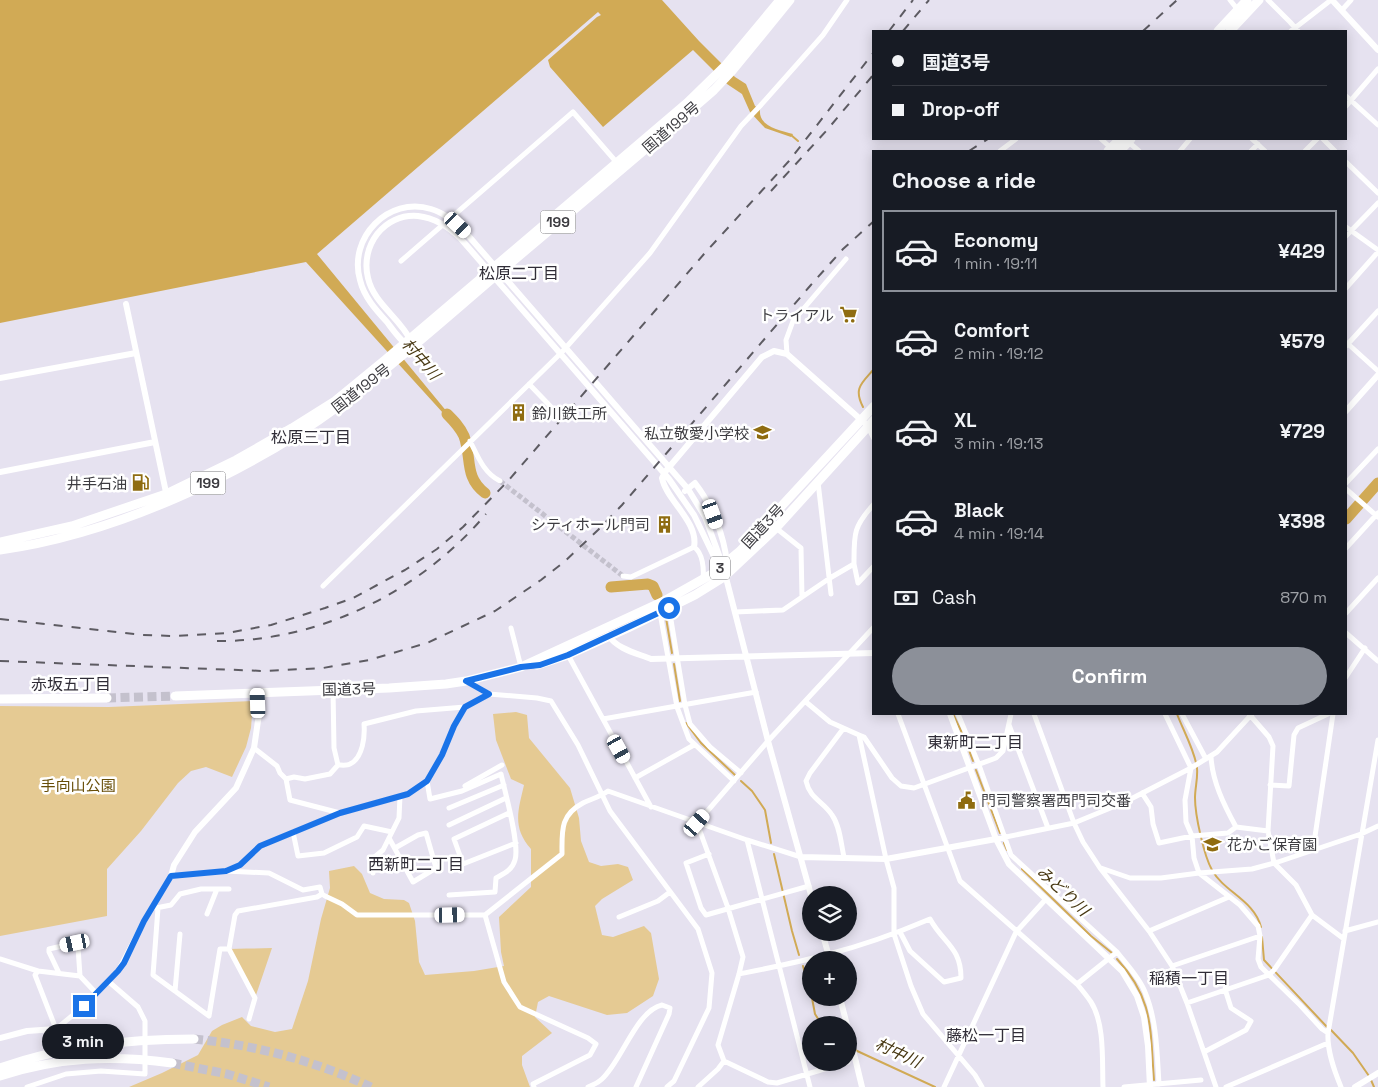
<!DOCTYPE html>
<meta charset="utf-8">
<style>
body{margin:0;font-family:"Space Grotesk","Noto Sans JP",sans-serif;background:#20242c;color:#f1f3f6;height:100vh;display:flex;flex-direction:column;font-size:19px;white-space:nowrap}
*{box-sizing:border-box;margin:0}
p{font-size:16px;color:#9ea1a6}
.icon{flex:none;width:28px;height:28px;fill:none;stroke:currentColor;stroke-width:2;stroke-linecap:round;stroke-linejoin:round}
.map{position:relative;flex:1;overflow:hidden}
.details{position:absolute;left:872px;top:150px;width:475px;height:565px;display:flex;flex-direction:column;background:#171b24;border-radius:0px;box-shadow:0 2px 12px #0003}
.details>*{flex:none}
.banner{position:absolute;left:872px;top:30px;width:475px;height:110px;border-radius:0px;box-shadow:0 2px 12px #0003;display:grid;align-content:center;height:110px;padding:0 20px;background:#171b24}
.fabs{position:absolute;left:802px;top:886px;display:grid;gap:10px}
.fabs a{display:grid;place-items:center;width:55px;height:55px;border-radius:50%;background:#171b24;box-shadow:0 2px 12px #0003;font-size:25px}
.end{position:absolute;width:22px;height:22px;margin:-11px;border:6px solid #1a73e8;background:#fff;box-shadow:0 0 0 2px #fff}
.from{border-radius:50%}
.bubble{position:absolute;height:35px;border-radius:18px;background:#171b24;box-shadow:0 2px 12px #0003;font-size:16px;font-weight:700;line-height:35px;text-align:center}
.car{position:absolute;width:15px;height:30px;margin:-15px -8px;border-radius:6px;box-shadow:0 0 4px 1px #0007;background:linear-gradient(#fff 24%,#345 0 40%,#fff 0 76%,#345 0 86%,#fff 0)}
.banner b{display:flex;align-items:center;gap:18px;height:48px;font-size:19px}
.banner b+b{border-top:1px solid #363941}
.banner i{width:12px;height:12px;background:#f1f3f6}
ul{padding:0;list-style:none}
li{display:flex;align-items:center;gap:15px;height:82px;margin:0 10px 8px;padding:0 10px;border:2px solid transparent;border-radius:0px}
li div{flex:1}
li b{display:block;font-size:19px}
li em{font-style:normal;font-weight:700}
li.on{border-color:#8c9099}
li>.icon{width:45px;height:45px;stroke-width:1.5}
h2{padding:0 20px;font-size:22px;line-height:60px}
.pay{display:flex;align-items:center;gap:12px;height:55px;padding:0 20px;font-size:19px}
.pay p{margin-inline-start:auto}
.primary-button{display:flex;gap:10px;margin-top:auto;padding:10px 20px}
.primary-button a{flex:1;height:58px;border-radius:30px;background:#8c9099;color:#fff;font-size:20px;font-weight:700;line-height:58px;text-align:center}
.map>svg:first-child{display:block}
</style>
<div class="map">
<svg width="1378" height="1087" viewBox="0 0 1378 1087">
<rect width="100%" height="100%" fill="#e6e2f0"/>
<path fill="#e5ca93" d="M253,701L251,728L246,747L232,777L206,767L191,771L178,783L141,831L107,869V916L0,936V706L109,707Z
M516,712L527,715L529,738L570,788L579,818L581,841L589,862L601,866L618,864L628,867L633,880L602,899L595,906L602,935L613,937L644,926L651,933L659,979L653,996L627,1013L607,1015L549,996L538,1002L535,1017L552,1033L522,1056V1065L530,1087H129L162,1073L198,1055L212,1031L222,1025L242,1017L251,1026L275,1032L292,1029L308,981L321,919L330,888L329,871L354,866L362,874L370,893L384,899L404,900L409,903L415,921L419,962L425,975L474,971L504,966L501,952L499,917L531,887V849C512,827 518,811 524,785L511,779L496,740L493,714Z
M272,948L255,998L229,949Z"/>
<path fill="#d1aa55" d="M0,0H662L699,41L735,77L746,84L755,106L760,109C758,127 780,130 793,134L791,137L765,128L750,112L742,94L727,84L693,50L603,127L550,67L548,60L597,17L601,15L598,12L317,254L457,424H453L306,262L0,323Z"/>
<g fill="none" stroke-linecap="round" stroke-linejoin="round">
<path stroke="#d1aa55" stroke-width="2" d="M791,135L798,141
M863,407C853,388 862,383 874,369
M666,618L672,653
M674,664L680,701
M953,714L964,737L973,761
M1177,714C1183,730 1195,751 1197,768C1198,778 1195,788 1195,798C1195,815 1204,856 1212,870C1224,892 1254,900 1261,927
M686,723L701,743L736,776
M976,770L1000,833
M741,781L752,791L765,810L771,843
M1004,843L1007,850
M774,854L792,931L799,955
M1022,869L1091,936L1112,953
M1262,937L1264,960L1327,1027
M1117,959C1154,999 1150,1029 1154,1080
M803,966L811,994
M812,998L815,1014L822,1025
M1331,1030L1353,1053L1369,1076
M855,1050L935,1087
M1371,1080L1374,1087"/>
<path stroke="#d1aa55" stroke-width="11" d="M447,414C454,421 460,427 464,436C472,458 464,477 485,493
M1346,519L1378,483
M611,587L648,584L653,586L657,595"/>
<path stroke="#c4c1cd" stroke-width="5" stroke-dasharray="5 2.5" stroke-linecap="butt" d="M500,481L623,576"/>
<path stroke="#c4c1cd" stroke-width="9" stroke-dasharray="9 4.5" stroke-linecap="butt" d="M107,698L175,696"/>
<path stroke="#c4c1cd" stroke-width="9" stroke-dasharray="9 4.5" stroke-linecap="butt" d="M194,1039C256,1045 315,1061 371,1087
M172,1063L227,1074L269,1087"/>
<path stroke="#fff" stroke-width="5" d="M1230,0L1238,10
M1268,0L1290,22L1298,31
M1342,10L1351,0
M1291,31L1331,0
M1346,96L1378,125
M1346,106L1378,69
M1101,139L1111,148
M1125,139L1139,151
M1252,139L1265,151
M1323,139L1335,151
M1000,151L1016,139
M1180,151L1190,139
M1251,151L1258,144
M1305,151L1317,139
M1346,162L1378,193
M1346,227L1378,250
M1346,236L1378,203
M401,261L573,112L618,164
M1346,288L1378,252
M1347,343L1378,371
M1346,346L1378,311
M787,354L786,340L793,321L846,259
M529,384L554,410
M470,441C478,457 484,473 500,481
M818,482L831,594
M1346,483L1378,449
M1346,489L1378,517
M776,528L801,548L802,597
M1346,548L1378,513
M854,564L858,583L874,566
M623,576L631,577L694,547C703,553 704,569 703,579
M323,586L562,352L650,253L741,126L760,106L823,35L847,0
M669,608L685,705L690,724L710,747L741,773
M735,612L783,610L830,578L854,564C854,534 853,527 874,504
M660,613L677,707L689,739L734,781
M1346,613L1378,578
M511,628L521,667
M1346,633L1378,661
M568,655L651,807
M1346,677L1365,648
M467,681L489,694L537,698L551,701L578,745L610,811L698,929L712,973L709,1008L674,1081L667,1087
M333,689L334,748L338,765
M806,702L830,722L859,735L886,859L894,888V934L911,986L923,1014L975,1075L982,1087
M898,714L960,881L1077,984C1082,990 1087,996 1091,1002C1105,1024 1102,1062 1103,1087
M958,714L979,765L1011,855L1117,952
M1034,714L1074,823L1083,842L1100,868L1149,931L1172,966L1187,1003L1216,1087
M1165,714L1191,768L1185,800L1186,822L1192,836L1194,858L1199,873L1240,905L1258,926L1260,936L1258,959L1261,967L1300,1005L1322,1029L1328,1033
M1182,714L1206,759
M1249,714L1269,737L1273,746L1268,831L1274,863L1296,885L1312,915
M603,719L756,692
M1009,725L1048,828
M843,729L810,773L806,781C810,799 823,801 832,815C840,826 841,844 844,857
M859,735L864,737L892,778L901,786L914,788L996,758L1003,751L1011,714
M254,748L277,766L280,773L286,779L290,800L340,813
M1211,756C1212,781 1224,805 1236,827
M635,778L694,745
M286,779L294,777L305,779L330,774L338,765C341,765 347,766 350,764C363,758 365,736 364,724L416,711L465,707
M427,781L430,799L462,791L501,774C505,792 520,845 515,860C512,870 505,873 496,878L495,892L449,895
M1270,785L1289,786L1294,735L1298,728L1328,714
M465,786L502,765
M1142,793L1151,807L1153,824L1159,843L1192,836L1228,833L1236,827L1268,831
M449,808L504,785
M509,813L454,839L463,864L516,843
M697,823L728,908L743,957L739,974L718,1045L724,1061L768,1082L777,1083L848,1062
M697,823L768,741L874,627
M449,825L506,798
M293,832L298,856L324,853L357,837L364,826L392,832
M389,838L413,882L436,868L426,833L418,835L395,848
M996,839L1074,823L1125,802L1191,768L1217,752L1252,714
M747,840L810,1087
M1313,850L1333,714
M709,854L686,863L701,908L706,915L809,886
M1101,868L1130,878H1161L1199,873L1252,869L1278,862L1361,834L1378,826
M227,870L240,865L260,846L340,813L408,794L427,781L442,755L454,726L465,707L489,694
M373,873L371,860L383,850L399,818L400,796
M156,908L171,905L180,894L201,889H229
M158,908L153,975L209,1016L220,949H229
M207,914L217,889
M485,915L504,982L520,1007L588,1038L596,1044L590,1055L533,1084L534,1087
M619,917L658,901L670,892
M1149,931L1229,897
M1345,931L1378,922
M0,959L38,971
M1172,966L1260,936
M59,973L49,952V949L75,943L78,947L80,976
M739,974C769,968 800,962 829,954C864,945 897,933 930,919C943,943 961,947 961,978L944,982L910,951L900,932
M1077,984L1117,952L1121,957C1130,968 1140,979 1145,992C1157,1021 1157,1053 1159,1084
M175,991L180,934
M96,993L80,976L38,971L35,975L56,1029L84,1006L118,971L144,921L171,876L226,871L269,873L303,890L320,887L322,894L325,896L342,904L357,915H485L562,854C562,831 560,815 583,803C591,799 600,797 608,791L747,840L801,857
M1187,1003L1269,975L1274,970L1312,915L1344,939
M249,1019L255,998L229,949L235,915L238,911L317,897L322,894
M1204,1052L1246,1030L1251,1021L1231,1008L1225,989
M27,1087L66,1074L101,1071L145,1074V1021L138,1007L108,981
M588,1087C593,1085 598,1083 602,1079C622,1061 636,1011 662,1005L670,1008L669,1014L636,1087
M698,1087L718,1069L724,1061
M944,1087L1016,932L1046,899
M1124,1087L1201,1080
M1226,1087L1328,1043
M1341,1087C1334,1070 1327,1051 1328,1033L1378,740"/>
<path stroke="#fff" stroke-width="6" d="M1332,0L1378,50
M126,304L167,497
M411,341C400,318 374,304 368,278C360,246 384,213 418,216C435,218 449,227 461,239L669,479L694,515L721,571
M407,345C399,339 393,330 387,322C376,310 364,297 360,280C348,238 388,196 431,209C445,213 456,223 466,233L688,489L705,517L723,566L768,741L811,895
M0,378L136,353
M1346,411L1378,375
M0,472L155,442
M685,491L695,483C712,505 724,535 727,563
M694,547C699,522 666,500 662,478L665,472L762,357L774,351L787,354L868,426L874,438
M608,635C617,649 636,653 651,659L874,653
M950,714L996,839L1009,864L1122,971L1137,996L1144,1017L1148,1046L1150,1087
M801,857L886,859L996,839
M171,876L174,865L195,832L236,788L254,748L259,714L258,692
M822,932L830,960
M840,998L847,1025
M849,1033L862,1087
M0,1038L27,1031L56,1029
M1355,1087L1378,1073"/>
<path stroke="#fff" stroke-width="9" d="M1218,31L1247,0
M1230,31L1259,0
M1108,151L1120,139
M1120,151L1131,139
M0,542L72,526L166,494L236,460L292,428L335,401L385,360L687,103L726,65L780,0
M0,550C115,534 246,474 340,405C395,364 447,317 500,272C571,212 643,152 714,90L732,71L790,0
M537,665L568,655L628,628L695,595L724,577L776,528L874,420
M175,696L389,688L446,684L466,681L521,667L666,600L712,574L740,551L874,406
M0,699L107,698"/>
<path stroke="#fff" stroke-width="9" d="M0,1068C62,1046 129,1039 194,1039
M0,1076C59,1057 111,1055 172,1063"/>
<path stroke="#5d5b62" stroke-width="2" stroke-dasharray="9 9" stroke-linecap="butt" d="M889,31L913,0
M903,31L929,0
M1143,31L1177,0
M969,151L988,139
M771,191L827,130L874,74
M0,619L143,635L173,636L227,633L271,625L325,608L353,598L405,570L437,549L463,527L508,481L704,254L789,161L874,52
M217,641C319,642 420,592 486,514
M0,661L264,671L323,668L369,660L427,643L495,611L541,580L564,562L598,530L622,505L810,286L843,249L874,221"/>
</g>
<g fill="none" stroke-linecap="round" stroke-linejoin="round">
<path stroke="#1a73e8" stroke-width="6" d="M84,1006L118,971L124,963L144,921L171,876L226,871L240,865L260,846L340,813L408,794L427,781L442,755L454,726L465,707L489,694L466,681L521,667L540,665L568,655L669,608"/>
</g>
<defs>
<symbol id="supermarket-bare" viewBox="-9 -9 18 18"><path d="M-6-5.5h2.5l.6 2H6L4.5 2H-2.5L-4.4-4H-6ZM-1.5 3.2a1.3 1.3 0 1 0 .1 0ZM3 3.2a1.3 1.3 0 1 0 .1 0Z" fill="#8f6c11" stroke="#fff" stroke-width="2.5" paint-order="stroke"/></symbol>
<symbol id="building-bare" viewBox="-9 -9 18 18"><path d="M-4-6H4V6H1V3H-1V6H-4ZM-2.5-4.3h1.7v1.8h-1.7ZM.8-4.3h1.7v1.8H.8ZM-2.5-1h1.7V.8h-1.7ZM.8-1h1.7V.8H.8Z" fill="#8f6c11" stroke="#fff" stroke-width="2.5" paint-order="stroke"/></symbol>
<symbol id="school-bare" viewBox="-9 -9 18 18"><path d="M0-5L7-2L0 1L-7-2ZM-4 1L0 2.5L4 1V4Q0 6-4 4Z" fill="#8f6c11" stroke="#fff" stroke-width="2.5" paint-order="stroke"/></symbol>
<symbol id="fuel-bare" viewBox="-9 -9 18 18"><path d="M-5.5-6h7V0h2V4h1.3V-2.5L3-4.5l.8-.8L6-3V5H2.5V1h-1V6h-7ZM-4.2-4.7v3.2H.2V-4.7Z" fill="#8f6c11" stroke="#fff" stroke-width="2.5" paint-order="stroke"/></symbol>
<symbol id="civic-bare" viewBox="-9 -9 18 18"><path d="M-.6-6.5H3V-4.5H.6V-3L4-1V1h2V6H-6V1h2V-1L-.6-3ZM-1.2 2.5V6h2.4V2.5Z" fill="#8f6c11" stroke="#fff" stroke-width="2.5" paint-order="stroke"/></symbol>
</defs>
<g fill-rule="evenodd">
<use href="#supermarket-bare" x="836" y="302" width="25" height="25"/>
<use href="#building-bare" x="506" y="400" width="25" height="25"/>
<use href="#school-bare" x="750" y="420" width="25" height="25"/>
<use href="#fuel-bare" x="128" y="470" width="25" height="25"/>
<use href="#building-bare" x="652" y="512" width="25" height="25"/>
<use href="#civic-bare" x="954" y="788" width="25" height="25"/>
<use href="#school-bare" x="1200" y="832" width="25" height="25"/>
</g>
<g text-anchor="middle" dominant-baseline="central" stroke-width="5" stroke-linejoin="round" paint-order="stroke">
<g fill="#fff" stroke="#77767a" stroke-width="1">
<rect x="540.5" y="210.5" width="35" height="23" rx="4"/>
<rect x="190.5" y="471.5" width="35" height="23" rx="4"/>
<rect x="710" y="556.5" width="20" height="23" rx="4"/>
</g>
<g font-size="14" font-weight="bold" fill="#3d3c41">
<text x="558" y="222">199</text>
<text x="208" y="483">199</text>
<text x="720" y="568">3</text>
</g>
<g font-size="15" fill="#3d3c41" stroke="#fff">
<text transform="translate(671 127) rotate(-41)">国道199号</text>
<text transform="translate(361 388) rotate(-38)">国道199号</text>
<text transform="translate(763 526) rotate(-47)">国道3号</text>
<text transform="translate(349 689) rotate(-1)">国道3号</text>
</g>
<g font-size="15" fill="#3d3c41" stroke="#fff" text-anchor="end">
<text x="834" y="315">トライアル</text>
<text x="532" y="413" text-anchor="start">鈴川鉄工所</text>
<text x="749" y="433">私立敬愛小学校</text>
<text x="127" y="483">井手石油</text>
<text x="650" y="524">シティホール門司</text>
<text x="981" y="800" text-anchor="start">門司警察署西門司交番</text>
<text x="1227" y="844" text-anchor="start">花かご保育園</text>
</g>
<g font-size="15" fill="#684e08" stroke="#fff">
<text x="78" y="785">手向山公園</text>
</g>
<g font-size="16" fill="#302d37" stroke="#fff">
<text x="519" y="273">松原二丁目</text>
<text x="311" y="437">松原三丁目</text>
<text x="71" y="684">赤坂五丁目</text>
<text x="975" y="742">東新町二丁目</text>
<text x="416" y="864">西新町二丁目</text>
<text x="1189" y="978">稲積一丁目</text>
<text x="986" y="1035">藤松一丁目</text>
</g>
<g font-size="16" font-style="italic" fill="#483813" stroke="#fff">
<text transform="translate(421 359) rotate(49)">村中川</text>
<text transform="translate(1063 891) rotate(43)">みどり川</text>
<text transform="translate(898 1053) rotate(25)">村中川</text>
</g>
</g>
</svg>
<div class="fabs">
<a><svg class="icon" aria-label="layers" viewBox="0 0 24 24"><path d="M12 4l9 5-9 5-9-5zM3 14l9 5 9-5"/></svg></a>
<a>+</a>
<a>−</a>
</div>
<i class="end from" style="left:669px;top:608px"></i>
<i class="end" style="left:84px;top:1006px"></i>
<div class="bubble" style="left:42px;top:1024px;width:82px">3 min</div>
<i class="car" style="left:458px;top:225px;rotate:133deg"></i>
<i class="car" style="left:713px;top:514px;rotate:160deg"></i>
<i class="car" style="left:258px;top:703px;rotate:358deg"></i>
<i class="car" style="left:619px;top:749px;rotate:151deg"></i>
<i class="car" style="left:697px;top:823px;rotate:41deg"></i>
<i class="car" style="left:450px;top:915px;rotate:89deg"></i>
<i class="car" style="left:75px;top:943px;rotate:258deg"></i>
<div class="banner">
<b><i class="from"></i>国道3号</b>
<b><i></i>Drop-off</b>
</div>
<section class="details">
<h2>Choose a ride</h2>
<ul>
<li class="on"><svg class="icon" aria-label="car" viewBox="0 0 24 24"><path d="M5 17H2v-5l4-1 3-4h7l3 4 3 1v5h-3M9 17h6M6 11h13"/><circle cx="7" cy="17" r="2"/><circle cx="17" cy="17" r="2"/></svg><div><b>Economy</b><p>1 min · 19:11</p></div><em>¥429</em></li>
<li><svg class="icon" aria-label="car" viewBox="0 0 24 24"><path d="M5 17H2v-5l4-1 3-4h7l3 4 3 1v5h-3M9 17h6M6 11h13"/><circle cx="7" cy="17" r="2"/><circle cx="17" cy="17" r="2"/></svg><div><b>Comfort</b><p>2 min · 19:12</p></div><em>¥579</em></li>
<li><svg class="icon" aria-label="car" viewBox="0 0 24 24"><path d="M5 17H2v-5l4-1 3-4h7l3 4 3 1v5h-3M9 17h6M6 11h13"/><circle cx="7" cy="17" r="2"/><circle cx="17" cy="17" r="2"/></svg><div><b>XL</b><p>3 min · 19:13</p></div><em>¥729</em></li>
<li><svg class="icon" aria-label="car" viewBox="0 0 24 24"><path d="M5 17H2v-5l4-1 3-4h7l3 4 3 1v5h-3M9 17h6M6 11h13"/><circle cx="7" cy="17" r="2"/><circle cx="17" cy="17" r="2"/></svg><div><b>Black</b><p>4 min · 19:14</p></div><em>¥398</em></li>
</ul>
<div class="pay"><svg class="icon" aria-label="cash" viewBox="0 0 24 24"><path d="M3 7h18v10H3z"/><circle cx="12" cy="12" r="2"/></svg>Cash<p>870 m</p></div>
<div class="primary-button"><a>Confirm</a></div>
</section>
</div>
